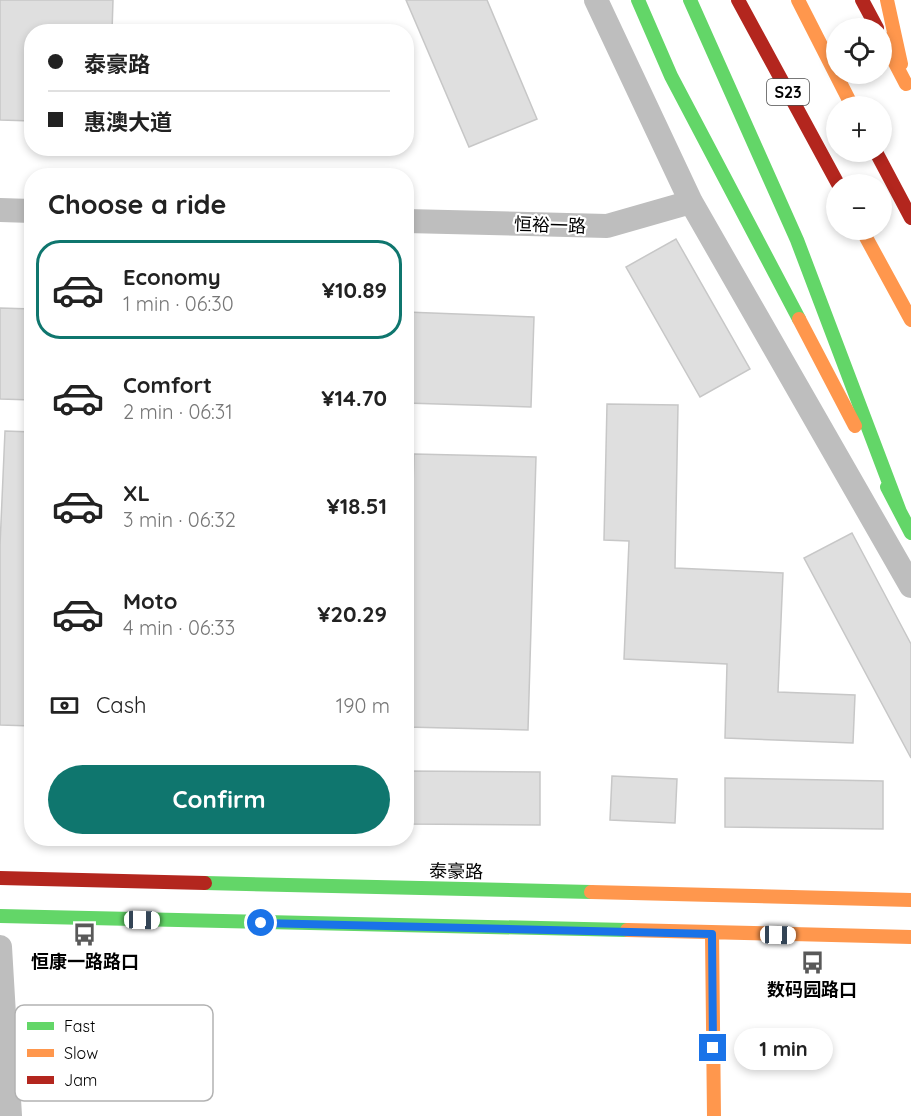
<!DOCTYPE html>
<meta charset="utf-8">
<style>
body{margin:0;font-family:Quicksand,"Noto Sans SC",sans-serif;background:#f6f6f6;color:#222;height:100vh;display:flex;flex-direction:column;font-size:22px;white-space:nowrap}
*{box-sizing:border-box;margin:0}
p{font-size:20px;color:#767676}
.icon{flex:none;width:33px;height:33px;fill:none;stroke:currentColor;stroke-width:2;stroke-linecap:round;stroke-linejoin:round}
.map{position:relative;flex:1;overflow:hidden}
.drawer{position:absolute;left:24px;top:168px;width:390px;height:678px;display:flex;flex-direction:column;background:#fff;border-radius:24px;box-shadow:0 3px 9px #0003}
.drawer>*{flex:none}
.banner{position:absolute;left:24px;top:24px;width:390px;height:132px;border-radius:24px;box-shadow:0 3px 9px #0003;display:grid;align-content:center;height:132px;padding:0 24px;background:#fff}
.buttons{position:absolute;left:826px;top:18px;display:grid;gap:12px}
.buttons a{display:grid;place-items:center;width:66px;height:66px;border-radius:50%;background:#fff;box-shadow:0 3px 9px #0003;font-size:30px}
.end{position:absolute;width:27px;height:27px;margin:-14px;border:8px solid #1a73e8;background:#fff;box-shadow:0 0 0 3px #fff}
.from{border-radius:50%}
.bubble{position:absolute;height:42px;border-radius:21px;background:#fff;box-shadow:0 3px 9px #0003;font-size:20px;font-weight:700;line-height:42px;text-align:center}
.car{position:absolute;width:18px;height:36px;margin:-18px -9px;border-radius:8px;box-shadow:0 0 4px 2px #0007;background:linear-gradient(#fff 24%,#345 0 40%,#fff 0 76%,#345 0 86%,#fff 0)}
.banner b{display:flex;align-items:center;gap:21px;height:57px;font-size:22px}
.banner b+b{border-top:2px solid #e0e0e0}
.banner i{width:15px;height:15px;background:#222}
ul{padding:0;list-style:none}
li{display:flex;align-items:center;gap:18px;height:99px;margin:0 12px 9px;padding:0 12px;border:3px solid transparent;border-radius:24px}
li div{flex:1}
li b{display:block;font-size:22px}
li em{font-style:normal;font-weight:700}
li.active{border-color:#0f766e}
li>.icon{width:54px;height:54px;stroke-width:1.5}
h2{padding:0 24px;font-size:27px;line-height:72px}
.pay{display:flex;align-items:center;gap:15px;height:66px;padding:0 24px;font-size:22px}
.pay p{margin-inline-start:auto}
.cta{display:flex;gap:12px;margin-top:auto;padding:12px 24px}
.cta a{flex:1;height:69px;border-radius:36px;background:#0f766e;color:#fff;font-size:24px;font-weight:700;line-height:69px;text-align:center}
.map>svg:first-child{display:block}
</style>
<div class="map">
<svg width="911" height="1116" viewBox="0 0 911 1116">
<rect width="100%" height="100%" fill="#fff"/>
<path fill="#dfdfdf" stroke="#c7c7c7" stroke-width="1.5" d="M0,0H113L112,32H32V121L0,120Z
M406,0H487L537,119L469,147Z
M676,239L750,369L700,397L626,267Z
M0,308L32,309V400L0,399Z
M406,312L534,317L531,407L406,403Z
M607,404L678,405L675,568L783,573L778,692L855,695L853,743L725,738L727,664L624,659L629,541L604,540Z
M5,431L32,432V726L0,725V545Z
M414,454L536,457L528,730L406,727Z
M852,533L911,644V758L804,558Z
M406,771L540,772V825L406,824Z
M612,776L677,779L675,823L610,820Z
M725,778L883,781V829L725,827Z"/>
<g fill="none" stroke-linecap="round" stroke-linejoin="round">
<path stroke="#bebebe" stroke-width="24" d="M596,0L691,202L911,586
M0,210L32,211
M406,221L607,226L691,202
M0,947L10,1116"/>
<path stroke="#63d668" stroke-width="14" d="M638,0L671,76L799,319
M690,0L797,240L900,512
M887,487L911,533
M205,883L591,892
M0,916L627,930"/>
<path stroke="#ff974d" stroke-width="14" d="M798,0L852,106
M887,0L901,64
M882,38L906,84
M862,230L911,320
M799,319L855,426
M591,892L911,900
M627,930L911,937
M712,934L714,1116"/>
<path stroke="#b3261e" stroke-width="14" d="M738,0L838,184
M862,0L877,28
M876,152L911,218
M0,878L205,883"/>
</g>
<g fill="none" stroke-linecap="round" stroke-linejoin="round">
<path stroke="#1a73e8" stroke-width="8" d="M261,923L712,934L713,1048"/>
</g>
<defs>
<symbol id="bus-bare" viewBox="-9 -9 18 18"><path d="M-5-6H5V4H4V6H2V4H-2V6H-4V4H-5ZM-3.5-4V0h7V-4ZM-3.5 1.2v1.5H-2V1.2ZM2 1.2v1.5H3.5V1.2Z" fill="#595959" stroke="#fff" stroke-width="2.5" paint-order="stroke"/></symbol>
</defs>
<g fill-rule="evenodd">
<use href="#bus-bare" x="68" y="918" width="33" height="33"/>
<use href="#bus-bare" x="796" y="946" width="33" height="33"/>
</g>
<g text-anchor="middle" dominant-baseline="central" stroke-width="4.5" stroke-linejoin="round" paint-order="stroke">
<rect fill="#fff" stroke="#4c4c4c" stroke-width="1.5" x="767" y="79" width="42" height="26" rx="4.5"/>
<g font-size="16" font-weight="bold" fill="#000">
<text x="788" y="92">S23</text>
</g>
<g font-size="18" fill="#000" stroke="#fff">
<text transform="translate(550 225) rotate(2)">恒裕一路</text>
<text transform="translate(456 871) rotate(1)">泰豪路</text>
</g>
<g font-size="18" font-weight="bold" fill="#000" stroke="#fff">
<text x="85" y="961">恒康一路路口</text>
<text x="812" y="989">数码园路口</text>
</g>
</g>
<rect x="15" y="1005" width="198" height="96" rx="9" fill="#fff" stroke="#b2b2b2" stroke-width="1.5"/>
<rect x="27" y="1022" width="27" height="8" fill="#63d668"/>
<rect x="27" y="1049" width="27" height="8" fill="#ff974d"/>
<rect x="27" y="1076" width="27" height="8" fill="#b3261e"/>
<g font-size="16" fill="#000">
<text x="64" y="1032">Fast</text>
<text x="64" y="1059">Slow</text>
<text x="64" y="1086">Jam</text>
</g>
</svg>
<div class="buttons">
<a><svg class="icon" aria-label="locate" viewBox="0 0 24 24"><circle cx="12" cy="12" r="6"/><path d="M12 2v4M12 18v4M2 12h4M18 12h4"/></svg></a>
<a>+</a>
<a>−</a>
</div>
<i class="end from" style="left:261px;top:923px"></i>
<i class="end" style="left:713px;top:1048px"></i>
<div class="bubble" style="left:734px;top:1028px;width:99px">1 min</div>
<i class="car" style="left:142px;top:920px;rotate:91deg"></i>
<i class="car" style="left:778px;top:935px;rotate:91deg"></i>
<div class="banner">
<b><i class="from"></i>泰豪路</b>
<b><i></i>惠澳大道</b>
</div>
<section class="drawer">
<h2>Choose a ride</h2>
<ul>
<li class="active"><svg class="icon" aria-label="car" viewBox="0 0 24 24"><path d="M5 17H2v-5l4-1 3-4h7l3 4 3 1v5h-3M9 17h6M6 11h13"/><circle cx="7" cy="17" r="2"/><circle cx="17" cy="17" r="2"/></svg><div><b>Economy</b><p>1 min · 06:30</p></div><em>¥10.89</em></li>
<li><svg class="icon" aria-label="car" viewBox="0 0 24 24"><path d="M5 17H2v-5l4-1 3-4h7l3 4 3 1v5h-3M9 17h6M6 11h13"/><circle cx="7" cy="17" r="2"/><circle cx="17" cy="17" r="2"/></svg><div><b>Comfort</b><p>2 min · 06:31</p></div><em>¥14.70</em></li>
<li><svg class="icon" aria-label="car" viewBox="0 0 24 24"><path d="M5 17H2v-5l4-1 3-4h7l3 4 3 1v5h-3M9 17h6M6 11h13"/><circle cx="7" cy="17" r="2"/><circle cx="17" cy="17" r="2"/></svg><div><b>XL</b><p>3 min · 06:32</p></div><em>¥18.51</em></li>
<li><svg class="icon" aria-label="car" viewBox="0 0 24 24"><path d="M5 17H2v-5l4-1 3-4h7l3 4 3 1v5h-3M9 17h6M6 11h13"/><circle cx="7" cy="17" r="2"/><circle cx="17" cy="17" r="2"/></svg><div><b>Moto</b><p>4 min · 06:33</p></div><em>¥20.29</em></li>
</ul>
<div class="pay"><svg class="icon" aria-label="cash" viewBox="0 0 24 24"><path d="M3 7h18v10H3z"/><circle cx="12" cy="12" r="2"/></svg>Cash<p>190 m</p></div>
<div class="cta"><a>Confirm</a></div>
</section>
</div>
